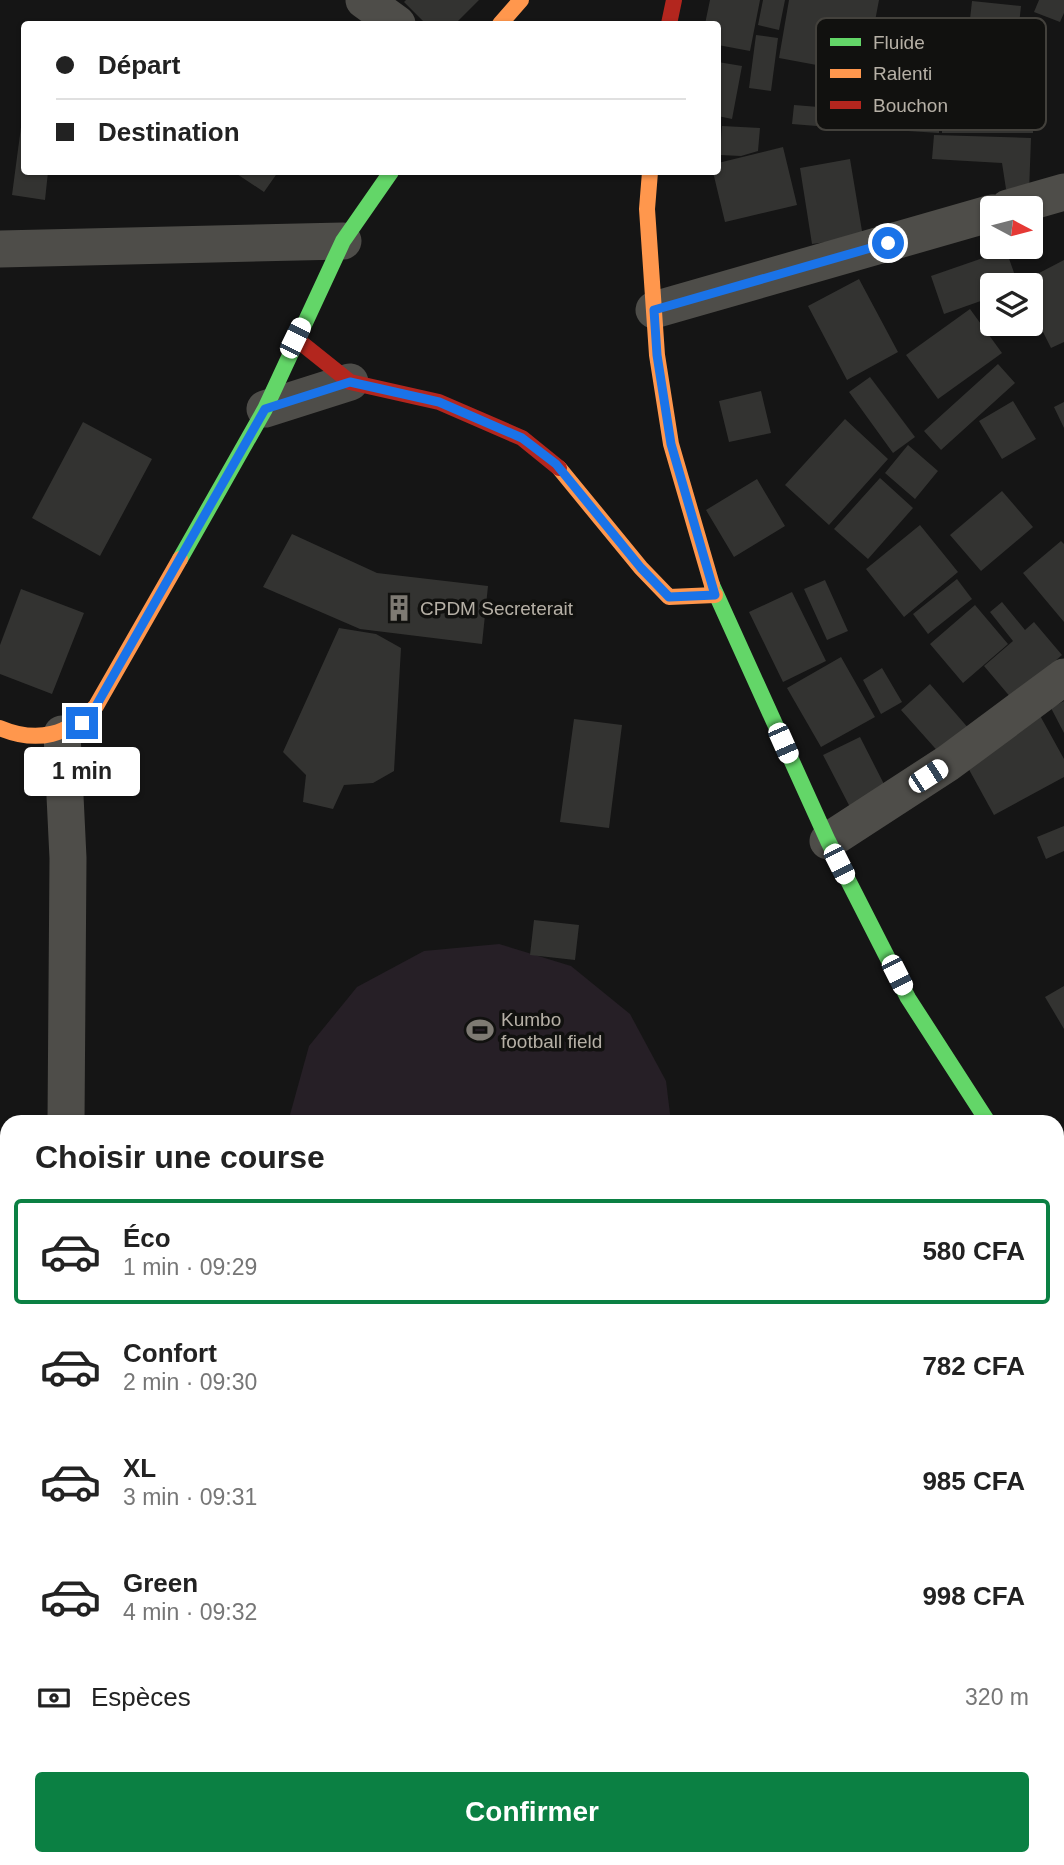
<!DOCTYPE html>
<html lang="fr">
<meta charset="utf-8">
<style>
body{margin:0;font-family:Arial,sans-serif;background:#f6f6f6;color:#222;height:100vh;display:flex;flex-direction:column;font-size:26px;white-space:nowrap}
*{box-sizing:border-box;margin:0}
p{font-size:23px;color:#767676}
.icon{flex:none;width:38px;height:38px;fill:none;stroke:currentColor;stroke-width:2;stroke-linecap:round;stroke-linejoin:round}
.map{position:relative;flex:1;overflow:hidden}
.sheet{position:absolute;left:0px;top:1115px;width:1064px;height:751px;display:flex;flex-direction:column;background:#fff;border-radius:21px 21px 0 0;box-shadow:0 2px 5px #0004}
.sheet>*{flex:none}
.guide{position:absolute;left:21px;top:21px;width:700px;height:154px;border-radius:7px;box-shadow:0 2px 5px #0004;display:grid;align-content:center;height:154px;padding:0 35px;background:#fff}
.needle{width:46px;rotate:97deg}
.controls{position:absolute;left:980px;top:196px;display:grid;gap:14px}
.controls a{display:grid;place-items:center;width:63px;height:63px;border-radius:7px;background:#fff;box-shadow:0 2px 5px #0004;font-size:35px}
.end{position:absolute;width:32px;height:32px;margin:-16px;border:9px solid #1a73e8;background:#fff;box-shadow:0 0 0 4px #fff}
.from{border-radius:50%}
.bubble{position:absolute;height:49px;border-radius:7px;background:#fff;box-shadow:0 2px 5px #0004;font-size:23px;font-weight:800;line-height:49px;text-align:center}
.car{position:absolute;width:21px;height:42px;margin:-21px -10px;border-radius:9px;box-shadow:0 0 5px 2px #0007;background:linear-gradient(#fff 24%,#345 0 40%,#fff 0 76%,#345 0 86%,#fff 0)}
.guide b{display:flex;align-items:center;gap:24px;height:66px;font-size:26px}
.guide b+b{border-top:2px solid #e0e0e0}
.guide i{width:18px;height:18px;background:#222}
ul{padding:0;list-style:none}
li{display:flex;align-items:center;gap:21px;height:105px;margin:0 14px 10px;padding:0 21px;border:4px solid transparent;border-radius:7px}
li div{flex:1}
li b{display:block;font-size:26px}
li em{font-style:normal;font-weight:800}
li.on{border-color:#0b8043}
li>.icon{width:63px;height:63px;stroke-width:1.5}
h2{padding:0 35px;font-size:32px;line-height:84px}
.pay{display:flex;align-items:center;gap:18px;height:77px;padding:0 35px;font-size:26px}
.pay p{margin-inline-start:auto}
.primary-button{display:flex;gap:14px;margin-top:auto;padding:14px 35px}
.primary-button a{flex:1;height:80px;border-radius:7px;background:#0b8043;color:#fff;font-size:28px;font-weight:800;line-height:80px;text-align:center}
.map>svg:first-child{display:block}
</style>
<div class="map">
<svg width="1064" height="1865" viewBox="0 0 1064 1865">
<rect width="100%" height="100%" fill="#151515"/>
<path fill="#261f26" d="M499,944L571,966L630,1014L666,1081L671,1122H288L309,1046L357,987L424,951Z"/>
<path fill="#333331" d="M406,0H479L455,24H426L404,2Z
M710,0H760L750,51L718,45V24H705Z
M763,0H785L779,30L758,25Z
M789,0H879L865,74L779,58Z
M1039,0H1064V13L1060,22L1034,12Z
M972,1L1021,6L1015,61L966,56Z
M756,35L778,38L771,91L749,88Z
M718,62L742,66L732,119L718,116Z
M913,69L943,71L942,87L1033,86V133H942L941,93L939,133L908,131Z
M794,105L831,108L829,127L792,124Z
M23,112L24,172H48L45,200L12,195Z
M722,126L760,128L758,151L741,156L720,155Z
M934,135L1031,138L1029,192L1006,189L1002,163L932,159Z
M783,147L797,205L725,222L713,172H718V163Z
M850,159L863,237L812,244L800,168Z
M234,172H278L264,192Z
M1006,250L1018,284L1064,260V342L1051,348L1031,308V285H992V297L944,314L931,276Z
M859,279L898,352L847,380L808,306Z
M970,309L1002,353L938,399L906,355Z
M998,364L1015,383L941,450L924,431Z
M870,377L915,437L893,453L849,392Z
M761,391L771,433L729,442L719,401Z
M1013,401L1036,439L1002,459L979,421Z
M1064,402V428L1054,407Z
M845,419L888,459L829,525L785,485Z
M83,422L152,459L100,556L32,518Z
M908,445L938,471L915,499L885,473Z
M880,478L913,508L868,559L834,529Z
M757,479L785,526L734,557L706,510Z
M1002,491L1033,527L981,571L950,535Z
M920,525L958,572L904,617L866,569Z
M292,534L377,573L488,586L482,644L360,629L263,587Z
M1061,541L1064,544V622L1023,573Z
M957,579L972,599L928,634L913,614Z
M825,580L848,631L827,640L804,589Z
M21,589L84,613L52,694L0,674V645Z
M792,592L826,661L783,682L749,612Z
M1002,602L1025,630L1034,622L1062,655L1012,699L984,666L1013,641L990,612Z
M975,605L1008,644L963,683L930,644Z
M339,628L376,634L401,648L394,771L373,783L344,785L333,809L303,802L306,775L283,752Z
M841,657L875,717L821,747L787,688Z
M882,668L902,702L881,714L863,680Z
M930,684L970,730L942,756L901,710Z
M1064,701V733L1051,708Z
M1038,712L1064,759V777L994,815L961,755Z
M574,719L622,725L609,828L560,822Z
M860,737L887,790L851,809L823,755Z
M1064,826V851L1046,859L1037,837Z
M534,920L579,925L575,960L530,955Z
M1064,986V1029L1045,997Z
M7,1366V1428L0,1430V1368Z
M0,1524H7V1651L0,1652Z"/>
<g fill="none" stroke-linecap="round" stroke-linejoin="round">
<path stroke="#4e4d49" stroke-width="18" d="M452,1865L454,1858"/>
<path stroke="#4e4d49" stroke-width="37" d="M364,0L397,24
M1008,208L1064,192
M0,249L343,241
M654,310L992,213
M265,409L350,382
M62,734L68,858L66,1122
M828,841L948,763L1064,677
M1057,1573L1064,1557
M0,1778L7,1779
M64,1865L65,1858
M919,1865L923,1858"/>
<path stroke="#63d668" stroke-width="16" d="M180,559L265,409L343,241L391,172
M712,585L828,841L908,998L988,1122"/>
<path stroke="#ff974d" stroke-width="16" d="M500,24L521,0
M650,172L647,209L657,355L671,444L712,585
M559,468L641,568L669,597L715,595
M0,728C38,744 68,735 96,706L180,559"/>
<path stroke="#b3261e" stroke-width="16" d="M669,24L674,0
M295,338L350,382L439,402L522,438L559,468
M1057,1217L1064,1227"/>
</g>
<g fill="none" stroke-linecap="round" stroke-linejoin="round">
<path stroke="#1a73e8" stroke-width="9" d="M82,723L96,706L265,409L350,382L439,402L522,438L556,464L641,568L669,597L715,595L671,444L657,355L654,310L888,243"/>
</g>
<defs>
<symbol id="building-bare" viewBox="-9 -9 18 18"><path d="M-4-6H4V6H1V3H-1V6H-4ZM-2.5-4.3h1.7v1.8h-1.7ZM.8-4.3h1.7v1.8H.8ZM-2.5-1h1.7V.8h-1.7ZM.8-1h1.7V.8H.8Z" fill="#7e7a73" stroke="#11110f" stroke-width="2.5" paint-order="stroke"/></symbol>
<symbol id="stadium-bare" viewBox="-9 -9 18 18"><path d="M0-5a6.5 5 0 1 0 0 10a6.5 5 0 1 0 0-10ZM-3.5-1.8h7v3.6h-7Z" fill="#7e7a73" stroke="#11110f" stroke-width="2.5" paint-order="stroke"/></symbol>
</defs>
<g fill-rule="evenodd">
<use href="#building-bare" x="380" y="589" width="38" height="38"/>
<use href="#stadium-bare" x="461" y="1011" width="38" height="38"/>
</g>
<g text-anchor="middle" dominant-baseline="central" stroke-width="7" stroke-linejoin="round" paint-order="stroke">
<g font-size="19" fill="#b6b0a6" stroke="#11110f" text-anchor="start">
<text x="420" y="608">CPDM Secreterait</text>
<text x="501" y="1019">Kumbo<tspan x="501" dy="22">football field</tspan></text>
</g>
</g>
<rect x="816" y="18" width="230" height="112" rx="10" fill="#11110f" stroke="#43413c" stroke-width="2"/>
<rect x="830" y="38" width="31" height="8" fill="#63d668"/>
<rect x="830" y="69" width="31" height="9" fill="#ff974d"/>
<rect x="830" y="101" width="31" height="8" fill="#b3261e"/>
<g font-size="19" fill="#b6b0a6">
<text x="873" y="49">Fluide</text>
<text x="873" y="80">Ralenti</text>
<text x="873" y="112">Bouchon</text>
</g>
</svg>
<div class="controls">
<a><svg class="needle" viewBox="-14 -14 28 28"><path d="M0-13l5 13h-10z" fill="#e53935"/><path d="M0 13l5-13h-10z" fill="#767676"/></svg></a>
<a><svg class="icon" aria-label="layers" viewBox="0 0 24 24"><path d="M12 4l9 5-9 5-9-5zM3 14l9 5 9-5"/></svg></a>
</div>
<i class="end from" style="left:888px;top:243px"></i>
<i class="end" style="left:82px;top:723px"></i>
<div class="bubble" style="left:24px;top:747px;width:116px">1 min</div>
<i class="car" style="left:295px;top:338px;rotate:26deg"></i>
<i class="car" style="left:783px;top:743px;rotate:156deg"></i>
<i class="car" style="left:928px;top:776px;rotate:57deg"></i>
<i class="car" style="left:839px;top:864px;rotate:153deg"></i>
<i class="car" style="left:897px;top:975px;rotate:153deg"></i>
<div class="guide">
<b><i class="from"></i>Départ</b>
<b><i></i>Destination</b>
</div>
<section class="sheet">
<h2>Choisir une course</h2>
<ul>
<li class="on"><svg class="icon" aria-label="car" viewBox="0 0 24 24"><path d="M5 17H2v-5l4-1 3-4h7l3 4 3 1v5h-3M9 17h6M6 11h13"/><circle cx="7" cy="17" r="2"/><circle cx="17" cy="17" r="2"/></svg><div><b>Éco</b><p>1 min · 09:29</p></div><em>580 CFA</em></li>
<li><svg class="icon" aria-label="car" viewBox="0 0 24 24"><path d="M5 17H2v-5l4-1 3-4h7l3 4 3 1v5h-3M9 17h6M6 11h13"/><circle cx="7" cy="17" r="2"/><circle cx="17" cy="17" r="2"/></svg><div><b>Confort</b><p>2 min · 09:30</p></div><em>782 CFA</em></li>
<li><svg class="icon" aria-label="car" viewBox="0 0 24 24"><path d="M5 17H2v-5l4-1 3-4h7l3 4 3 1v5h-3M9 17h6M6 11h13"/><circle cx="7" cy="17" r="2"/><circle cx="17" cy="17" r="2"/></svg><div><b>XL</b><p>3 min · 09:31</p></div><em>985 CFA</em></li>
<li><svg class="icon" aria-label="car" viewBox="0 0 24 24"><path d="M5 17H2v-5l4-1 3-4h7l3 4 3 1v5h-3M9 17h6M6 11h13"/><circle cx="7" cy="17" r="2"/><circle cx="17" cy="17" r="2"/></svg><div><b>Green</b><p>4 min · 09:32</p></div><em>998 CFA</em></li>
</ul>
<div class="pay"><svg class="icon" aria-label="cash" viewBox="0 0 24 24"><path d="M3 7h18v10H3z"/><circle cx="12" cy="12" r="2"/></svg>Espèces<p>320 m</p></div>
<div class="primary-button"><a>Confirmer</a></div>
</section>
</div>
